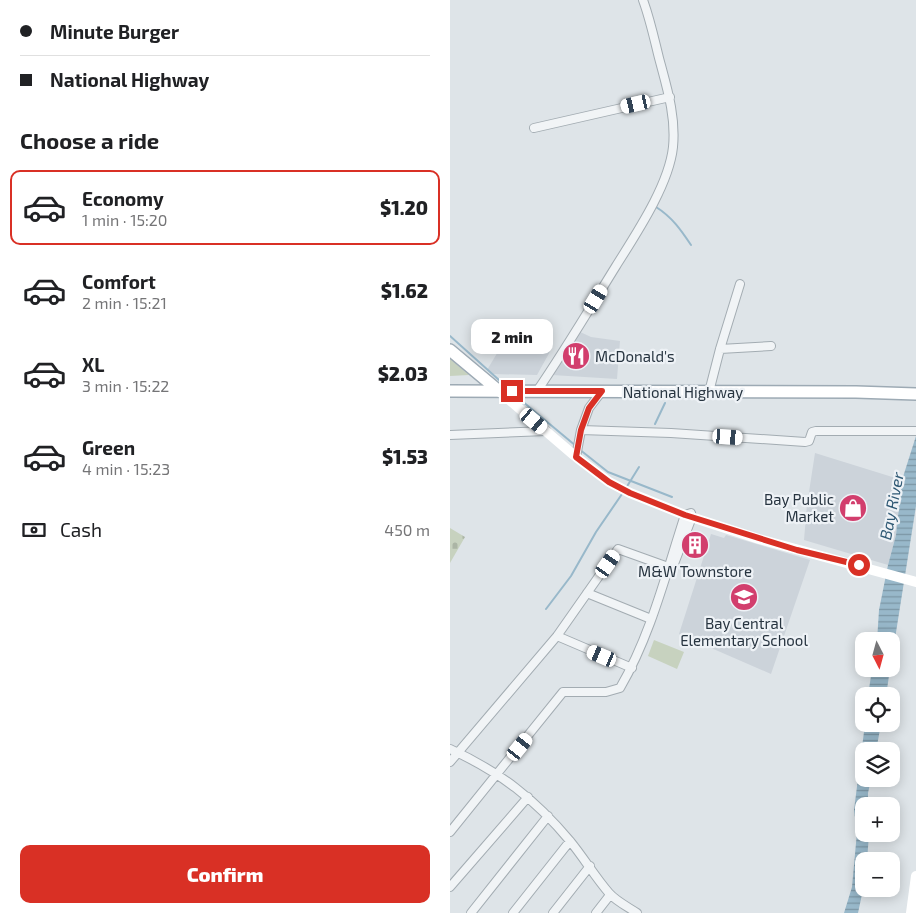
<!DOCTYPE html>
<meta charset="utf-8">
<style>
body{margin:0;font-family:"Exo 2",sans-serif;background:#f6f6f6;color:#202124;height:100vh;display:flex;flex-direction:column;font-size:19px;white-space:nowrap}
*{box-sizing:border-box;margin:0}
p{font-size:16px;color:#757577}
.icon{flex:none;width:28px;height:28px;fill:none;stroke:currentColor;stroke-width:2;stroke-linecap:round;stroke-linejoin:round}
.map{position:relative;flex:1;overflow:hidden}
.side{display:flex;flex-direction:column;background:#fff;width:450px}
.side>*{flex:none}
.guide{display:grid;align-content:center;height:110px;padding:0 20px;background:#fff}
.needle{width:32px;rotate:174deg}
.buttons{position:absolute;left:405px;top:632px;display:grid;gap:10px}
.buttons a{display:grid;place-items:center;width:45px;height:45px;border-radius:10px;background:#fff;box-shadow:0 2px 12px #0003;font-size:25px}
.end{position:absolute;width:22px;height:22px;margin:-11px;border:6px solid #d93025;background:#fff;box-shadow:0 0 0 2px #fff}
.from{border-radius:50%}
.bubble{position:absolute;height:35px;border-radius:10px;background:#fff;box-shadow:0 2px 12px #0003;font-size:16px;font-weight:800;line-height:35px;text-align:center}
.car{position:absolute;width:15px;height:30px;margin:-15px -8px;border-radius:6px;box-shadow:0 0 4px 1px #0007;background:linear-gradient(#fff 24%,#345 0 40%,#fff 0 76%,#345 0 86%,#fff 0)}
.guide b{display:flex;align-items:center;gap:18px;height:48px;font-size:19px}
.guide b+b{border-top:1px solid #e0e0e0}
.guide i{width:12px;height:12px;background:#202124}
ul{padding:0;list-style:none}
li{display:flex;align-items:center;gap:15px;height:75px;margin:0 10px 8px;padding:0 10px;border:2px solid transparent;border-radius:10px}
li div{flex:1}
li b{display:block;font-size:19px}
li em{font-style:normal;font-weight:800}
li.on{border-color:#d93025}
li>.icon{width:45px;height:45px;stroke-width:1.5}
h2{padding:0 20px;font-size:22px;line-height:60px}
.pay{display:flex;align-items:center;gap:12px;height:55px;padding:0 20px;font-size:19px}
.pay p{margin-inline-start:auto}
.cta{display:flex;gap:10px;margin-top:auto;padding:10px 20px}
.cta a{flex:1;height:58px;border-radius:10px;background:#d93025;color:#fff;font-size:20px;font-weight:800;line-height:58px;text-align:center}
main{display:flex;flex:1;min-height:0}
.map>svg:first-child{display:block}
</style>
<main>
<section class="side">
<div class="guide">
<b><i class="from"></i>Minute Burger</b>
<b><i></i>National Highway</b>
</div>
<h2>Choose a ride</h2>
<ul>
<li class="on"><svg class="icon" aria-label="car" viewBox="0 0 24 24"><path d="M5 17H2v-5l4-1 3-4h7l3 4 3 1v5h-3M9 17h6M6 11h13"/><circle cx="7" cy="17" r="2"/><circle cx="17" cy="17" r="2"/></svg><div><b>Economy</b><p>1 min · 15:20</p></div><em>$1.20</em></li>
<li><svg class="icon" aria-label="car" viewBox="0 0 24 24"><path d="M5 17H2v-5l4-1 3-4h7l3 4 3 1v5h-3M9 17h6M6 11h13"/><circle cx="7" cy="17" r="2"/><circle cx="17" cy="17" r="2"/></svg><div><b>Comfort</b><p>2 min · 15:21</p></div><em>$1.62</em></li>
<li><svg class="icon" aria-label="car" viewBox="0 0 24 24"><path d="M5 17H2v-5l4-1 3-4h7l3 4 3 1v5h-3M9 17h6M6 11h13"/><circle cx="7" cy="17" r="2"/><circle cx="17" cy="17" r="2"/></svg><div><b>XL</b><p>3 min · 15:22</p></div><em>$2.03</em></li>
<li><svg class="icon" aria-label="car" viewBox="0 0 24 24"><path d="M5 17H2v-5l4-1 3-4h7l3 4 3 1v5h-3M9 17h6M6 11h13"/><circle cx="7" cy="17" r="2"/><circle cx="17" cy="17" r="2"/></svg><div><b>Green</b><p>4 min · 15:23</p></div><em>$1.53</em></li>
</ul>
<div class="pay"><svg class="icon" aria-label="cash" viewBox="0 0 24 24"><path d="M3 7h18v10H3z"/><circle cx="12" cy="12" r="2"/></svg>Cash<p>450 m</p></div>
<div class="cta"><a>Confirm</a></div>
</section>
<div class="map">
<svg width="466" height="913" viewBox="0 0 466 913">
<defs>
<pattern id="cemetery-stones" width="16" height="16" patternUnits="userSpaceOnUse" patternTransform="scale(1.25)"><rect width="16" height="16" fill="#c7d2bf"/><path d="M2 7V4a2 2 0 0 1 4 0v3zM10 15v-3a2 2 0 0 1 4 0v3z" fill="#abb5a5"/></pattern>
<pattern id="water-rules" width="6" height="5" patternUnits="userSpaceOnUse" patternTransform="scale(1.25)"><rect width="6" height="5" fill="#98b8ca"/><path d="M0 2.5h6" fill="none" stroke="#7c96a5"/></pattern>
</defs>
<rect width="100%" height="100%" fill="#dee4e8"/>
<path fill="#ccd3da" d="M64,325L102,348L87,375L42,374L37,370Z
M128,331L141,337L170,341L167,379L102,375Z
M365,453L452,480L446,535L438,565L354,540L357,505Z
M261,534L274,538L276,535L360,560L321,674L229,634Z"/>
<path fill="#c7d2bf" d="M0,359L19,375L0,376Z
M204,640L234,652L227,669L198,656Z"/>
<path fill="url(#cemetery-stones)" d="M0,528L15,537L0,563Z"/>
<path fill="url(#water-rules)" d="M466,436V506L441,664V641H427L429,610L438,565L446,535L452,480Z
M422,669H440L436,696H418Z
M415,724H431L426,751H414V779H421L418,793V806H414V834H419L417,861H414V885L408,913H394L402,887L407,832L404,810Z"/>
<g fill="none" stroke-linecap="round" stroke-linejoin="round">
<path stroke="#98b8ca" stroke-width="2" d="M206,207C222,217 231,230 241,245
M0,336L49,380
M72,401L126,446
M205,424L215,403
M129,449L158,472L222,497
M176,488L189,467
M96,609L121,576L146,532L172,494"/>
<defs>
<path id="street" d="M84,128L220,97
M270,349L321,346
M87,391C115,350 140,308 166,266C186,234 219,185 223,147C226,116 217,88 209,58C204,38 200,19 193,0
M259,392L270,349L290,284
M131,430L221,433L355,442L359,441L362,432L366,431H466
M0,435L96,431
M126,457L131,430L139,408L152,391
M137,593L201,619
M107,636L182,668
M0,749C50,772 85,799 120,841C134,858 145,877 159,893C166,901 178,907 187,913
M0,762L107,636L168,549L221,568
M0,832L113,692H156L170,688C201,635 216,573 235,515L241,513L242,517L222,569L217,574
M0,887L78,797
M21,913L98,816
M63,913L120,841
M103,913L140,866
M146,913L160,895"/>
<path id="primary" d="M0,350L49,391
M0,391L406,392L466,394"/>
</defs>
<use href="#street" stroke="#a3acb2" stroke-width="10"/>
<use href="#primary" stroke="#9daab4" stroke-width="14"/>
<use href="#street" stroke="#f1f4f6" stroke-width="8"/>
<path stroke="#fff" stroke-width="10" d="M49,391L126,457L159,482L180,493L235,515L309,539L466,582
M461,913L466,876"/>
<use href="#primary" stroke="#fff" stroke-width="11"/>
</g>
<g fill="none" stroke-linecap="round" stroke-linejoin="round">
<path stroke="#d93025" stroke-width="6" d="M62,391H152L139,408L131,430L126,457L159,482L180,493L235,515L347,550L409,565"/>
</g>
<defs>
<symbol id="restaurant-disc" viewBox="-11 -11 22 22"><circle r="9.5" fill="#d23e6d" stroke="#eef2f6"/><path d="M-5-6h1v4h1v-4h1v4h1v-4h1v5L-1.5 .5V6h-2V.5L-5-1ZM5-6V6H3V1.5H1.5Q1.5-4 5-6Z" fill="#fff"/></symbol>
<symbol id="shop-disc" viewBox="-11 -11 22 22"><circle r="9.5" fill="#d23e6d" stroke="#eef2f6"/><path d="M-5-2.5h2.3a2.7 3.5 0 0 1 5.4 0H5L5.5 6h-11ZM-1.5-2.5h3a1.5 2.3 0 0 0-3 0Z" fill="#fff"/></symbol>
<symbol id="building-disc" viewBox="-11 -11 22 22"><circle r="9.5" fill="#d23e6d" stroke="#eef2f6"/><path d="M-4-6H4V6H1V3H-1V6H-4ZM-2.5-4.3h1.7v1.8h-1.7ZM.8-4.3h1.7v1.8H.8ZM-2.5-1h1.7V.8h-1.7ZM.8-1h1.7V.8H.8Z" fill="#fff"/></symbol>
<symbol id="school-disc" viewBox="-11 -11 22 22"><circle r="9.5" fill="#d23e6d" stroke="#eef2f6"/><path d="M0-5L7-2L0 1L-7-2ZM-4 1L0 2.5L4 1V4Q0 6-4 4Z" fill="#fff"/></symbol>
</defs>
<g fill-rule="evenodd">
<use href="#restaurant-disc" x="110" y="340" width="32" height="32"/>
<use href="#shop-disc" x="387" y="492" width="32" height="32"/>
<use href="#building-disc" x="229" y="529" width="32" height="32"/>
<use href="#school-disc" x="278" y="581" width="32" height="32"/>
</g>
<g text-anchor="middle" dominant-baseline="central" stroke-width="4.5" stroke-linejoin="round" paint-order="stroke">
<g font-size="15" fill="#273440" stroke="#eef2f6">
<text x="145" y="356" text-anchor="start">McDonald's</text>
<text x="384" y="499" text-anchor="end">Bay Public<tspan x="384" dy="17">Market</tspan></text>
<text x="245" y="571">M&amp;W Townstore</text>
<text x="294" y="623">Bay Central<tspan x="294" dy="17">Elementary School</tspan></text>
</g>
<g font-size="15" fill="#273440" stroke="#eef2f6">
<text x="233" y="392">National Highway</text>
</g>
<g font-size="16" font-style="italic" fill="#305a75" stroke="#eef2f6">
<text transform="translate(441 506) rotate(-79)">Bay River</text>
</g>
</g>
</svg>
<div class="buttons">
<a><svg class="needle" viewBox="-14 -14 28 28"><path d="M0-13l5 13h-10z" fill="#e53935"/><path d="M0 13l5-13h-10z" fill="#757577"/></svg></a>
<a><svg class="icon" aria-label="locate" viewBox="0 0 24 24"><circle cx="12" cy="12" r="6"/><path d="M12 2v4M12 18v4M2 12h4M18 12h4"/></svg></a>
<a><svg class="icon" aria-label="layers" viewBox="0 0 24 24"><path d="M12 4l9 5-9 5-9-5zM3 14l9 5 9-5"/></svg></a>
<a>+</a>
<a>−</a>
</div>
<i class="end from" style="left:409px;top:565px"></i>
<i class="end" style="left:62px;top:391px"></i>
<div class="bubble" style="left:21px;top:319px;width:82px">2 min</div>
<i class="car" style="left:186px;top:104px;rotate:257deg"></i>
<i class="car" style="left:146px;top:299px;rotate:31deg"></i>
<i class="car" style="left:84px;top:421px;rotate:130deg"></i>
<i class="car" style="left:278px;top:437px;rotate:94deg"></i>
<i class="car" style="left:158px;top:564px;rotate:35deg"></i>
<i class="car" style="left:152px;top:656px;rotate:293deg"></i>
<i class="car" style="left:70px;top:747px;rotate:39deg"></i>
</div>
</main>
